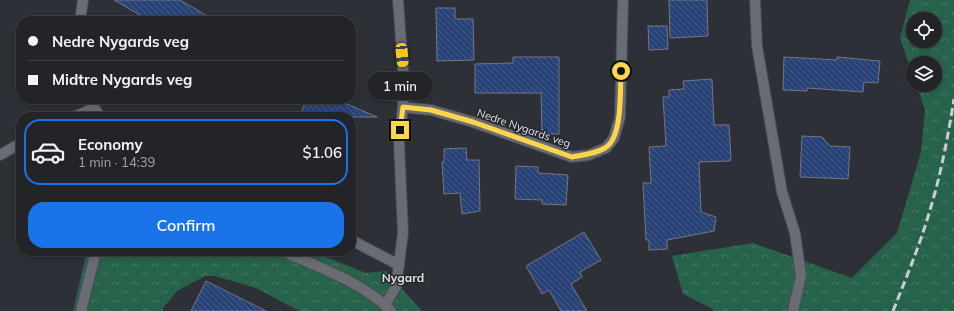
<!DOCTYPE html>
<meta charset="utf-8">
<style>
body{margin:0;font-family:Mulish,sans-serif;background:#2e3034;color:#f1f3f6;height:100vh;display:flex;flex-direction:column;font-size:15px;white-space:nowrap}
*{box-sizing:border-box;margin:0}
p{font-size:13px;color:#a2a4a8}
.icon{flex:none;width:22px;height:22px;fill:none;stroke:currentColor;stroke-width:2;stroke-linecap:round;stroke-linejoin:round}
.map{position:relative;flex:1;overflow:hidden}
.drawer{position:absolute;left:16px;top:112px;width:340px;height:144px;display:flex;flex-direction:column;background:#222428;border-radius:16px;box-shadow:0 2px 6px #0003,0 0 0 1px #3f4145}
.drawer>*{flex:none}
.banner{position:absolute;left:16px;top:16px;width:340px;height:88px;border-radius:16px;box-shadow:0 2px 6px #0003,0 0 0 1px #3f4145;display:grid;align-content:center;height:88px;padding:0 12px;background:#222428}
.buttons{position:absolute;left:906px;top:12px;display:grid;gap:8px}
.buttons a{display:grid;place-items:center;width:36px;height:36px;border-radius:50%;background:#222428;box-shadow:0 2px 6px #0003,0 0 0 1px #3f4145;font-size:20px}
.end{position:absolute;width:18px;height:18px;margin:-9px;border:5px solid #ffd54a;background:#111;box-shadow:0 0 0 2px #111}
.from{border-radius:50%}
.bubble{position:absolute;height:28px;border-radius:14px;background:#222428;box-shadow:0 2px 6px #0003,0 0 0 1px #3f4145;font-size:13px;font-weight:600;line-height:28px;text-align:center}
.car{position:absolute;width:12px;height:24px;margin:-12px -6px;border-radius:5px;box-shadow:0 0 3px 1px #0007;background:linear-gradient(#f5c518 24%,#345 0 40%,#f5c518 0 76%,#345 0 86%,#f5c518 0)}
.banner b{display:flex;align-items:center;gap:14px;height:38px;font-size:15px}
.banner b+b{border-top:1px solid #3f4145}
.banner i{width:10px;height:10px;background:#f1f3f6}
ul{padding:7px 0 0;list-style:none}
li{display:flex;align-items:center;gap:12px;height:66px;margin:0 8px 6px;padding:0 4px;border:2px solid #3f4145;border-radius:16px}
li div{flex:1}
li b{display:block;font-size:15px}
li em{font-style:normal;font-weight:600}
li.selected{border-color:#1a73e8}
li>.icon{width:36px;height:36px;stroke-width:1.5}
.cta{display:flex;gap:8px;margin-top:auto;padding:8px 12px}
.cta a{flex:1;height:46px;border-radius:16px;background:#1a73e8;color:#fff;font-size:16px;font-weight:600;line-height:46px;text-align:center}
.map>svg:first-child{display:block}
</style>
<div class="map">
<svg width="954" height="311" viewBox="0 0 954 311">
<defs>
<pattern id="forest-crowns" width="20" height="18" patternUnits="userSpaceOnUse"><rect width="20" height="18" fill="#27634b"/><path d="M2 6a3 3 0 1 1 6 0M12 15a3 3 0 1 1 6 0" fill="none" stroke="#467965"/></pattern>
<pattern id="building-back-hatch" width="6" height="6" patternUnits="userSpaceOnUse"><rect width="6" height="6" fill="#284278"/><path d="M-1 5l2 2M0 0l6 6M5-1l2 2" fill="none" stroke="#475d8b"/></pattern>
</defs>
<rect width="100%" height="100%" fill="#2d3036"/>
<path fill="url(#forest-crowns)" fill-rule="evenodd" d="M910,0H954V311H713V309L683,294L672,256L753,243L852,278L897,233L921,152L925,109L916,85H935V63H913V75L900,38ZM913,19H935V41H913Z
M87,251H311L366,273L386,271L422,311H299L256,288L215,276H205L177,291L163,308V311H73Z"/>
<path fill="url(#building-back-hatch)" stroke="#74777f" d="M114,0H180L216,21H150Z
M669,0H707L708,36L670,38Z
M436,8H455V19H473L474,60L437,61Z
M648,26H667L668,49L649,50Z
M513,57H559V134H542L541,93H475V64L513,63Z
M784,57L837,60V57L880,61L878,83L864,82L863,92L807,88V91L783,90Z
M712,79L714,125H729L731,158L730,161L699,162L701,212L716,217L714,231L667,240V249L649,250V240H646L643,183H651L649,147L666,146L663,97H669V90L684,89L683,81Z
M307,99H335L377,117H299Z
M802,136L822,137L830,146L850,147L848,179L800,177Z
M466,148L467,160H479L480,211L462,214L460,193L444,194L442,162H444V149Z
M516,166L538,167V173L568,175L566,205L542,204V200L515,199Z
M584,232L601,260L580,272L582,277L571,284L587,311H561L549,290L542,294L526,266Z
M206,281L266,311H191Z"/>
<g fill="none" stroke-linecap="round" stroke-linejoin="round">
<defs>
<path id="lane" d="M351,240L399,265"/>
<path id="street" d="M755,0L757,46L782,192L795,233L801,276L793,311
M80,21L83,0
M89,99L100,117
M403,107L431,110L473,122L572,157L589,155L606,148L614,138L620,117L623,0
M74,117L94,108
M0,155L21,143
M282,251C318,267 364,283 391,311
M385,305L396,287L403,233L399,142L403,107V69L398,0
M81,311L96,251"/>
</defs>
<use href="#lane" stroke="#494c52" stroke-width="12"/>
<use href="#street" stroke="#494c52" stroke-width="12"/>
<use href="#lane" stroke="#696c74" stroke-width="10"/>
<use href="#street" stroke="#696c74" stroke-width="10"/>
<path stroke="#c9ccd0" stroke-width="3" stroke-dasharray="8 4" stroke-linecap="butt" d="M893,311C906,278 920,245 930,210C941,174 948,136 954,99"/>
</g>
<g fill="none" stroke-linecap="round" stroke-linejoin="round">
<path stroke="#ffd54a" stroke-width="5" d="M400,130L403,107L431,110L473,122L572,157C583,155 595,154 605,148C623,138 620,89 621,71"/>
</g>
<g text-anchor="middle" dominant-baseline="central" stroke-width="3" stroke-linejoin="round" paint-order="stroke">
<g font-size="11" fill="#dee1e5" stroke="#23262c">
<text transform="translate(524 128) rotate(19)">Nedre Nygards veg</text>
</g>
<g font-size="12" font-weight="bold" fill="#dee1e5" stroke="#23262c">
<text x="403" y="277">Nygard</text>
</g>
</g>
</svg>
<div class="buttons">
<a><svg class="icon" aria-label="locate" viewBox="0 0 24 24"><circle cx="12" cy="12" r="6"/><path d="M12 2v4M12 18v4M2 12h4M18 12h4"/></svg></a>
<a><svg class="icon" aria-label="layers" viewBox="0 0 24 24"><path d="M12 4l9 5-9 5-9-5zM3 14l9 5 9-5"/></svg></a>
</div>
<i class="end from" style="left:621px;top:71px"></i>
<i class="end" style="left:400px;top:130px"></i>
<div class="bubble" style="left:367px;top:72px;width:66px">1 min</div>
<i class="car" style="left:402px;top:55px;rotate:175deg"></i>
<div class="banner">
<b><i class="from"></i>Nedre Nygards veg</b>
<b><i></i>Midtre Nygards veg</b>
</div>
<section class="drawer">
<ul>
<li class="selected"><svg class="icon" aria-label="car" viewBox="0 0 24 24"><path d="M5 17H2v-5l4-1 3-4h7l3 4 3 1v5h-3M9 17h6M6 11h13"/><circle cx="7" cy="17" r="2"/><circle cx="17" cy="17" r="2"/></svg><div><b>Economy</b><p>1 min · 14:39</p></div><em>$1.06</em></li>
</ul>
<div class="cta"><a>Confirm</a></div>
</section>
</div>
